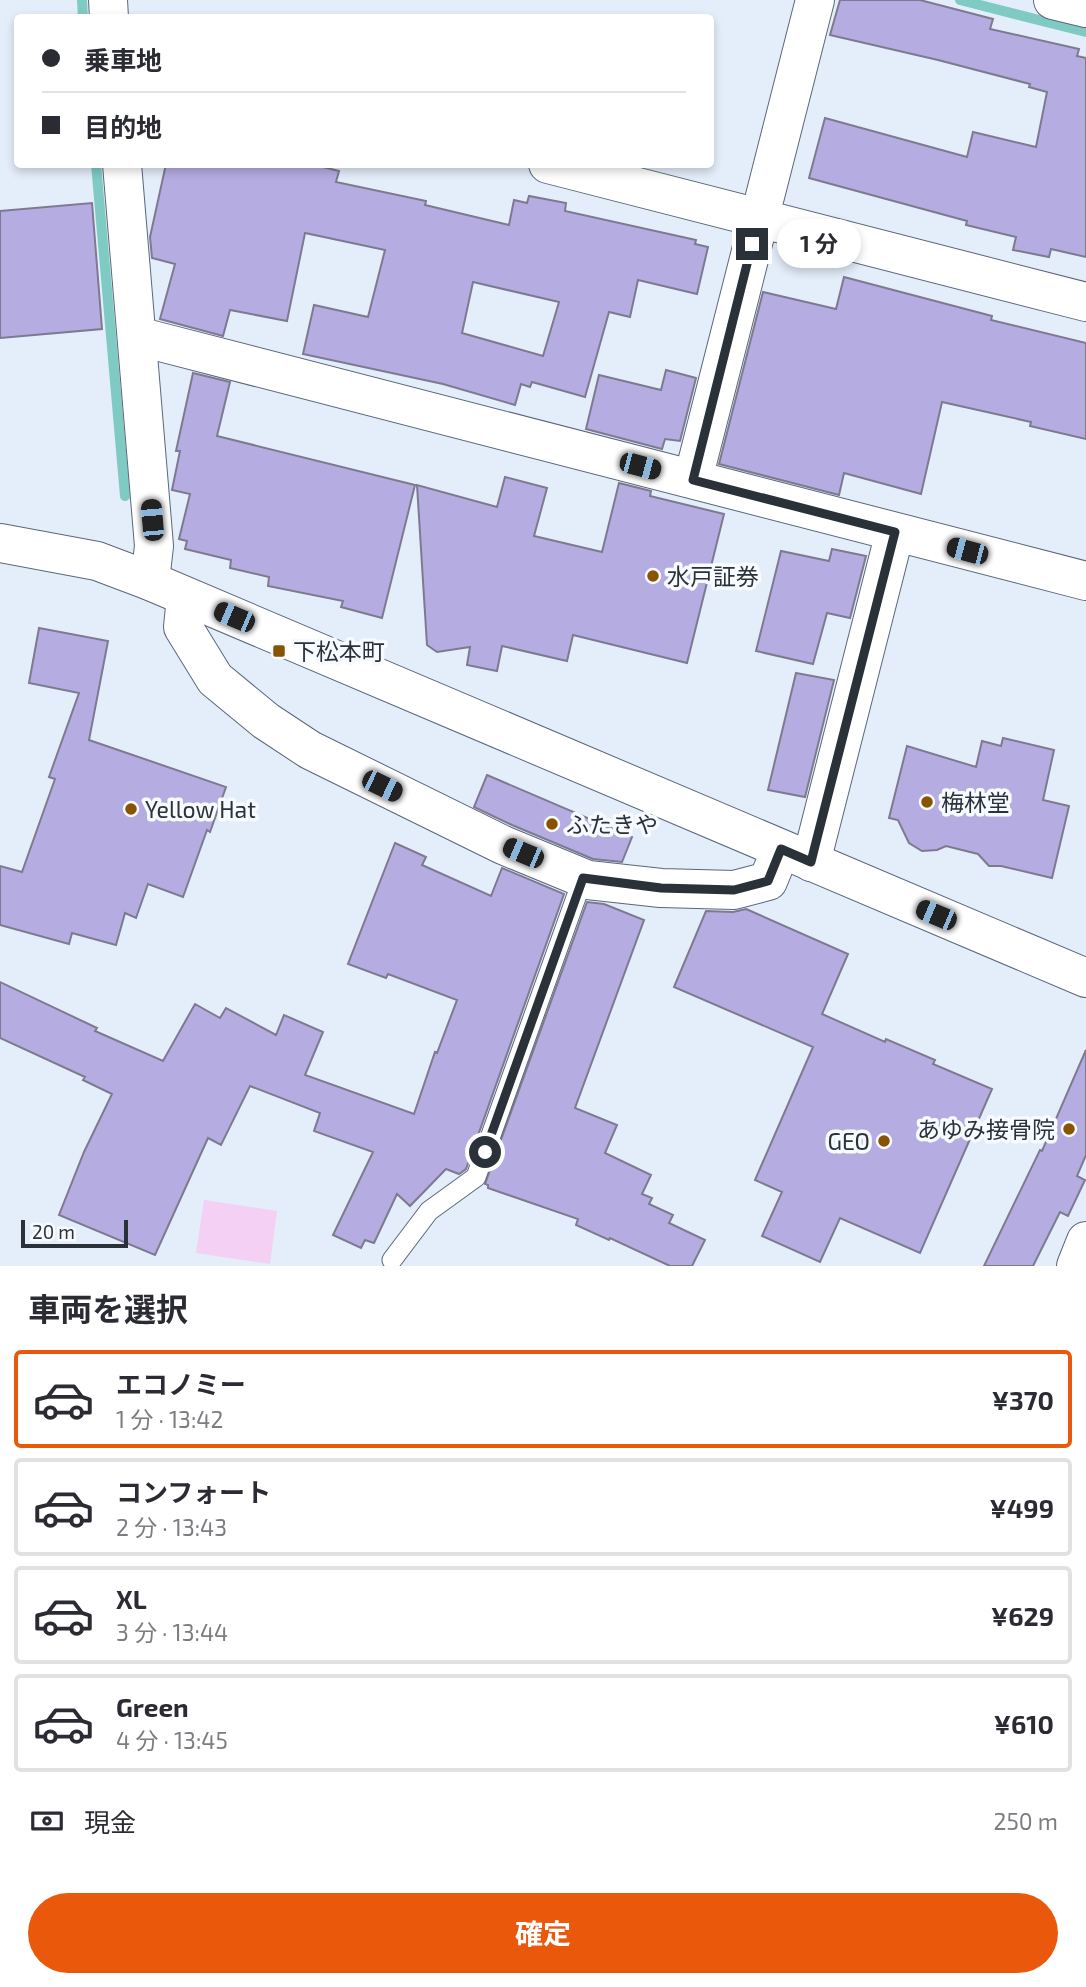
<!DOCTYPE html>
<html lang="ja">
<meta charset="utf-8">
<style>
body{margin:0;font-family:"Exo 2","Noto Sans JP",sans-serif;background:#f7f7f7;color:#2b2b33;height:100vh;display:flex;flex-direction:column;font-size:26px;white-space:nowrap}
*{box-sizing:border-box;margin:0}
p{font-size:23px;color:#7c7c81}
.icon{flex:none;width:38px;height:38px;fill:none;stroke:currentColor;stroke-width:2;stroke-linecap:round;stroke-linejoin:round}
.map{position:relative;height:1266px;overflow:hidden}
.sheet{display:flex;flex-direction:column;background:#fff;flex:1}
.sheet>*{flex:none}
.hud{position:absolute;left:14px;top:14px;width:700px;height:154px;border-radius:7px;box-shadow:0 4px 10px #0003;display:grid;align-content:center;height:154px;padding:0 28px;background:#fff}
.scale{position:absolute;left:21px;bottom:18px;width:107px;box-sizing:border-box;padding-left:7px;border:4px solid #2b3139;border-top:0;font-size:19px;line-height:24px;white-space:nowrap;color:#2b3139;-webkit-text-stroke:5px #f7fafe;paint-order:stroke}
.end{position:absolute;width:32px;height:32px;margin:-16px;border:9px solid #2b3139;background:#fff;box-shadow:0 0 0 4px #fff}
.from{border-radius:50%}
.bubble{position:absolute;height:49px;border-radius:24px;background:#fff;box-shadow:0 4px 10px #0003;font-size:23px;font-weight:700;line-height:49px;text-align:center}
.car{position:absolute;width:21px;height:42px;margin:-21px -10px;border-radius:9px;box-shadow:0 0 5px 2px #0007;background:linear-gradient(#222 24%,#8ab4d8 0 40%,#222 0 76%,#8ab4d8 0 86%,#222 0)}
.hud b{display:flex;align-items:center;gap:24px;height:66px;font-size:26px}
.hud b+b{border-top:2px solid #e1e1e2}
.hud i{width:18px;height:18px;background:#2b2b33}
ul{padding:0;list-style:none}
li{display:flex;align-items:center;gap:21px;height:98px;margin:0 14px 10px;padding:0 14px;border:4px solid #e1e1e2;border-radius:7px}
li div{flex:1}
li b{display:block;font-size:26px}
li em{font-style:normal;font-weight:700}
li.active{border-color:#ea580c}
li>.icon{width:63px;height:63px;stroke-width:1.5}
h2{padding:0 28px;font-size:32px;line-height:84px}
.pay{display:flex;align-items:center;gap:18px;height:77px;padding:0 28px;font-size:26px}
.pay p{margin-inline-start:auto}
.primary-button{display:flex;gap:14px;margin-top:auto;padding:14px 28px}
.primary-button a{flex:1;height:80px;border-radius:42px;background:#ea580c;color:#fff;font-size:28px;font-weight:700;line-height:80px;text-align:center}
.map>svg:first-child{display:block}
</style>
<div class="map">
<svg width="1086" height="1266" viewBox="0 0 1086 1266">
<rect width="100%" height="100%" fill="#e4edfa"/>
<path fill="#f3d0f4" d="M204,1200L277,1211L270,1264L196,1253Z"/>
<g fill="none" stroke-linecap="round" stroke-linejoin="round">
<path stroke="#80cac4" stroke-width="10" d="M82,0L83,18
M960,0L1086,32
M96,164L125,496"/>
</g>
<path fill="#b5ade2" stroke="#7d7a90" stroke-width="2" fill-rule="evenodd" d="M840,0H920L993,19L990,29L1079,49L1077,56L1086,58V257L1051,249L1049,257L1013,250L1016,237L966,225L967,221L809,178L825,118L967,157L973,132L1036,147L1047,92L1029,87L1030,84L938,60L830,35Z
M166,164H311L339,171L336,182L426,201L425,205L509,225L514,200L527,203L529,196L566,203L565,211L696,240L695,244L708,247L697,294L638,280L630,317L609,312L585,397L532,382L530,387L521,384L515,405L443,384L303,354L314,305L368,317L385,250L305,233L287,321L230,310L223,336L160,319L175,264L152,258L150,237ZM473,282L559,302L543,356L462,333Z
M92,203L102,329L0,338V211Z
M844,277L992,316L991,320L1086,343V439L1030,426L1031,422L942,402L921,494L844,473L839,495L719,464L763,292L836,309Z
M666,370L696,378L680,441L665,439L662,449L586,429L599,375L661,390Z
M193,373L230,382L217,436L415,485L382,618L341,607L343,601L268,586L269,577L230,568L231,560L185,549L187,541L179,539L190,494L172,490L180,451H176Z
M505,477L547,488L534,536L602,552L619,483L651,491L650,496L724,514L687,663L573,635L567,661L502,646L497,671L467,665L470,647L437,652L427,645L417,485L497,507Z
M832,549L866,556L850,618L827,613L813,664L756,651L781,551L829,561Z
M39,628L108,641L89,740L226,787L210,832L207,830L183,897L148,884L136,918L125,913L116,945L72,933L69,944L0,925V866L22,872L55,779L49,777L79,693L29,683Z
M796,673L834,680L805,797L768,790Z
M1003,738L1054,750L1043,800L1069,806L1052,878L1001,866H989L978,854L946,846L937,850L922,851L909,843L898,820L889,818L907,746L976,767L982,741L1001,746Z
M487,775L632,837L622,862L593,859L512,825L474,807Z
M395,843L426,857L422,865L491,896L502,868L564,894L466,1169L459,1174L446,1169L410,1206L397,1194L374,1243L365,1240L361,1248L333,1235L373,1152L314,1131L320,1113L250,1086L221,1145L208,1138L155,1255L59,1215L84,1152L112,1094L83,1080L85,1077L0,1038V982L97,1028L95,1031L163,1061L195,1004L220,1018L226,1008L276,1035L284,1015L323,1032L305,1075L414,1114L435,1052L437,1053L457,1000L388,974L386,978L348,964Z
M587,902L604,904L644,920L575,1108L617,1125L605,1153L651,1175L642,1194L652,1198L649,1204L673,1215L669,1223L705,1240L692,1266H670L610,1238L609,1240L576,1225L578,1219L488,1188V1185L485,1184Z
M746,909L848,954L822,1014L885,1042L886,1039L935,1060L933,1064L992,1089L920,1253L840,1218L820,1262L762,1236L782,1192L755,1180L813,1047L674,987L706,911L733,912Z
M1086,1050V1155L1077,1176L1085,1180L1068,1216L1060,1212L1033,1266H984L1040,1150L1042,1151Z"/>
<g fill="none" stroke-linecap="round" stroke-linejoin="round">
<defs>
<path id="lane" d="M392,1260L429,1211L476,1177L583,878"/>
<path id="street" d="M108,0L109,18
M1053,0L1086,8
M122,164L154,546L150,581
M548,164L1086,302
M137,336L1086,581
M693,479L815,0
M186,597L183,627L215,679L266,721L310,750L503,845L588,880L661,888L734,890L768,881L781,849
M811,862L895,532
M1076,1266L1086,1241"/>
<path id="secondary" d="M0,543L97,561L150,581L1086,978"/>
</defs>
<use href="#lane" stroke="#5a677a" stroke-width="21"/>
<use href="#street" stroke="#5a677a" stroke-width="40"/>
<use href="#secondary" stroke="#5a677a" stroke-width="40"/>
<use href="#lane" stroke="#fff" stroke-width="19"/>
<use href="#street" stroke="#fff" stroke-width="38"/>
<use href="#secondary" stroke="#fff" stroke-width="38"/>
</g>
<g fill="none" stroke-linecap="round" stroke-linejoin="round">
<path stroke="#2b3139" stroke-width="9" d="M485,1152L583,878L661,888L734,890L768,881L781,849L811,862L815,846L895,532L693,480L752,244"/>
</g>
<g fill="#895401" stroke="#f7fafe" stroke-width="2.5">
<circle cx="653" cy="576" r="7"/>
<rect x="272" y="644" width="14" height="14" rx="3.5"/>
<circle cx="927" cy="802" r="7"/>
<circle cx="131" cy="809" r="7"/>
<circle cx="552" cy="824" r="7"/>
<circle cx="1069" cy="1129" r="7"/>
<circle cx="884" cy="1141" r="7"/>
</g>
<g text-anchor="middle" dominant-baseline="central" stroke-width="7" stroke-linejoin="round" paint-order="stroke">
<g font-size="23" fill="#2b3139" stroke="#f7fafe" text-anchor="start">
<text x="667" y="576">水戸証券</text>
<text x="293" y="651">下松本町</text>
<text x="941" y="802">梅林堂</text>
<text x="145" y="809">Yellow Hat</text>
<text x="566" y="824">ふたきや</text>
<text x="1055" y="1129" text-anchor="end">あゆみ接骨院</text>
<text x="870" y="1141" text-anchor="end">GEO</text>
</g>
</g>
</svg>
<div class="scale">20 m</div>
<i class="end from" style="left:485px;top:1152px"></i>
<i class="end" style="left:752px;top:244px"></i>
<div class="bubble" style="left:777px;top:219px;width:84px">1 分</div>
<i class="car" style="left:640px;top:466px;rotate:105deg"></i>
<i class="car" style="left:152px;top:520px;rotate:355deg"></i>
<i class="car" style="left:967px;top:551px;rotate:285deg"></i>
<i class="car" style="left:234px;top:617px;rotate:293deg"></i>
<i class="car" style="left:382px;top:786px;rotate:116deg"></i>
<i class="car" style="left:523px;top:853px;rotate:293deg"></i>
<i class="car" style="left:936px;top:915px;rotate:293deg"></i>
<div class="hud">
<b><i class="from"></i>乗車地</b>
<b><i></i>目的地</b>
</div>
</div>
<section class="sheet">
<h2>車両を選択</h2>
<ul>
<li class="active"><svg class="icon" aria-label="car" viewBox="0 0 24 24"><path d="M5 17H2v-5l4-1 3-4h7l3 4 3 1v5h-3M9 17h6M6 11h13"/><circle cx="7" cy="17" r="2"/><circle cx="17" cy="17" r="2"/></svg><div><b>エコノミー</b><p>1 分 · 13:42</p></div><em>¥370</em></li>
<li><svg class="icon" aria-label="car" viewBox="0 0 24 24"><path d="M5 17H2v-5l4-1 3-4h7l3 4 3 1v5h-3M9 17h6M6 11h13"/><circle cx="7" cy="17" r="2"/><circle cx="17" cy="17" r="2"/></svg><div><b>コンフォート</b><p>2 分 · 13:43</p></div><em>¥499</em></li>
<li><svg class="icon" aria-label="car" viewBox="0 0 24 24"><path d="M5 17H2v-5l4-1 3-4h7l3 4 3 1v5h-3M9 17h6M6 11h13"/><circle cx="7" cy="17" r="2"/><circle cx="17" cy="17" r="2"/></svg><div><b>XL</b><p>3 分 · 13:44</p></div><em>¥629</em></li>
<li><svg class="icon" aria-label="car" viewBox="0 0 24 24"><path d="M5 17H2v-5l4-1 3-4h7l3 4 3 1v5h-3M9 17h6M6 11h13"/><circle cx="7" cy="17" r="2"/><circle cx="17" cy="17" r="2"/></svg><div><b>Green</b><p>4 分 · 13:45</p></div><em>¥610</em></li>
</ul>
<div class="pay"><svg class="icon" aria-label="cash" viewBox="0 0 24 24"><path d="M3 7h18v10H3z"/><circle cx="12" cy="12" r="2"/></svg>現金<p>250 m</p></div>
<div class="primary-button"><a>確定</a></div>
</section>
